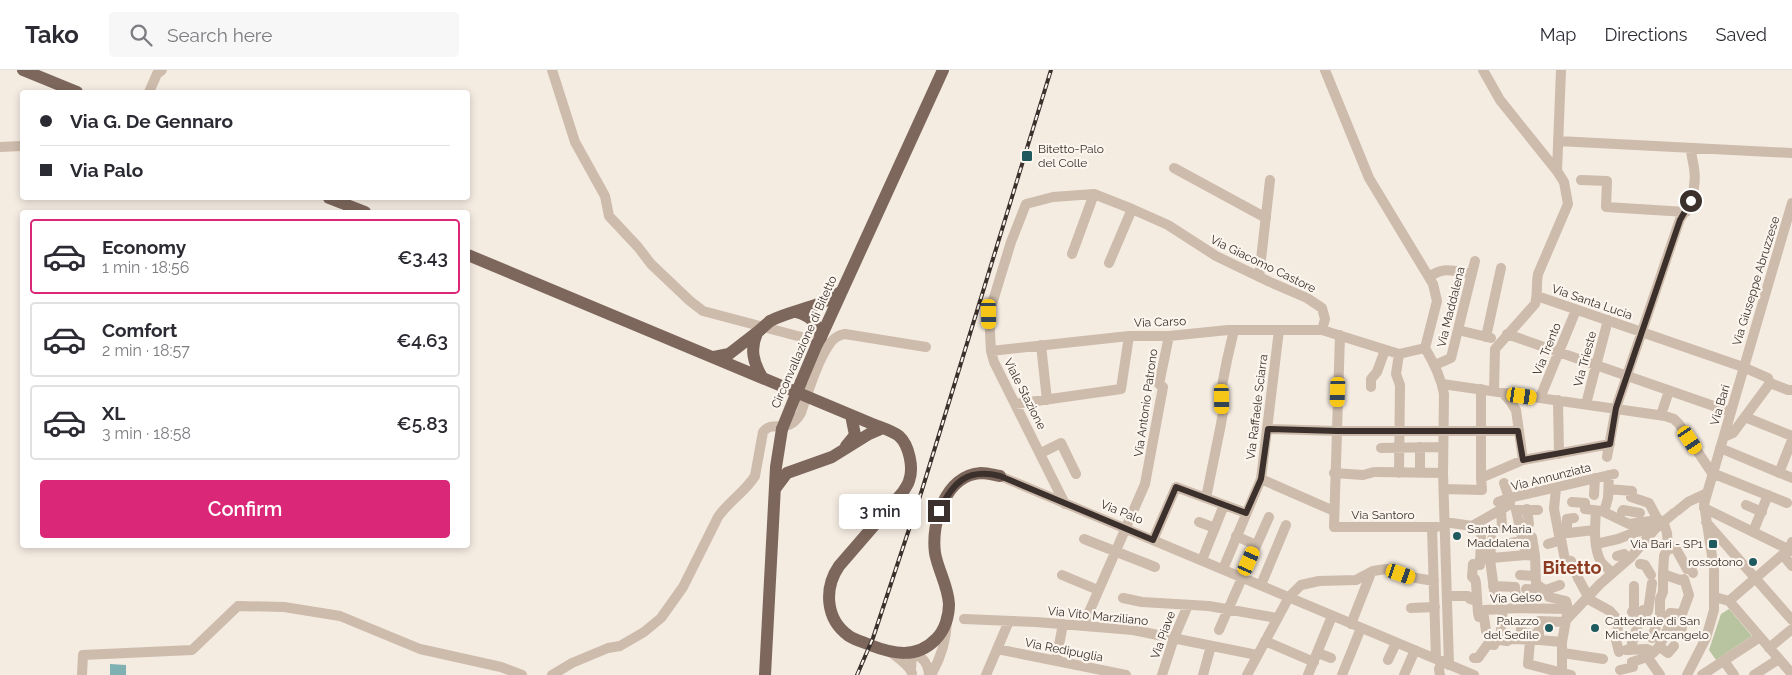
<!DOCTYPE html>
<meta charset="utf-8">
<style>
body{margin:0;font-family:Raleway,sans-serif;background:#f7f7f7;color:#2b2b33;height:100vh;display:flex;flex-direction:column;font-size:19px;white-space:nowrap}
*{box-sizing:border-box;margin:0}
p{font-size:16px;color:#7c7c81}
.icon{flex:none;width:28px;height:28px;fill:none;stroke:currentColor;stroke-width:2;stroke-linecap:round;stroke-linejoin:round}
.map{position:relative;flex:1;overflow:hidden}
.sheet{position:absolute;left:20px;top:140px;width:450px;height:338px;display:flex;flex-direction:column;background:#fff;border-radius:5px;box-shadow:0 2px 8px #0003}
.sheet>*{flex:none}
.guide{position:absolute;left:20px;top:20px;width:450px;height:110px;border-radius:5px;box-shadow:0 2px 8px #0003;display:grid;align-content:center;height:110px;padding:0 20px;background:#fff}
.end{position:absolute;width:22px;height:22px;margin:-11px;border:6px solid #3b302b;background:#fff;box-shadow:0 0 0 2px #fff}
.from{border-radius:50%}
.bubble{position:absolute;height:35px;border-radius:5px;background:#fff;box-shadow:0 2px 8px #0003;font-size:16px;font-weight:600;line-height:35px;text-align:center}
.car{position:absolute;width:15px;height:30px;margin:-15px -8px;border-radius:6px;box-shadow:0 0 4px 1px #0007;background:linear-gradient(#f5c518 24%,#345 0 40%,#f5c518 0 76%,#345 0 86%,#f5c518 0)}
.guide b{display:flex;align-items:center;gap:18px;height:48px;font-size:19px}
.guide b+b{border-top:1px solid #e1e1e2}
.guide i{width:12px;height:12px;background:#2b2b33}
ul{padding:9px 0 0;list-style:none}
li{display:flex;align-items:center;gap:15px;height:75px;margin:0 10px 8px;padding:0 10px;border:2px solid #e1e1e2;border-radius:5px}
li div{flex:1}
li b{display:block;font-size:19px}
li em{font-style:normal;font-weight:600}
li.active{border-color:#db2777}
li>.icon{width:45px;height:45px;stroke-width:1.5}
.primary-button{display:flex;gap:10px;margin-top:auto;padding:10px 20px}
.primary-button a{flex:1;height:58px;border-radius:5px;background:#db2777;color:#fff;font-size:20px;font-weight:600;line-height:58px;text-align:center}
header{display:flex;align-items:center;gap:30px;box-sizing:border-box;height:70px;padding:0 25px;background:#fff;border-bottom:1px solid #e1e1e2}
header strong{font-size:24px}
nav{display:flex;gap:28px;margin-inline-start:auto;font-size:18px}
.search{width:350px;height:45px;background:#f7f7f7;display:flex;align-items:center;gap:12px;box-sizing:border-box;padding:0 18px;border-radius:5px;color:#7c7c81;font-size:19px}
.map>svg:first-child{display:block}
</style>
<header>
<strong>Tako</strong>
<div class="search"><svg class="icon" aria-label="search" viewBox="0 0 24 24"><circle cx="10" cy="10" r="6"/><path d="M15 15l6 6"/></svg>Search here</div>
<nav><a>Map</a><a>Directions</a><a>Saved</a></nav>
</header>
<div class="map">
<svg width="1792" height="605" viewBox="0 0 1792 605">
<rect width="100%" height="100%" fill="#f4ebe1"/>
<path fill="#b8c4a0" d="M1729,539L1752,566L1716,590L1709,580L1721,544Z"/>
<path fill="#7fb0b2" d="M110,594L126,595V605H110Z"/>
<g fill="none" stroke-linecap="round" stroke-linejoin="round">
<path stroke="#cdbbac" stroke-width="10" d="M552,0L575,72L605,126L609,146L638,177L651,194L690,231L703,241L824,273
M1325,0L1369,108L1433,214L1437,231L1425,278C1434,293 1441,307 1444,324L1443,403L1449,595
M1483,0L1500,30L1557,101L1564,112L1568,134L1538,204C1536,214 1538,224 1535,234L1495,279L1494,321
M149,22L157,4L162,0
M1558,71L1792,83
M0,77L22,76
M1174,98L1266,148
M1557,101L1561,0
M1581,110L1607,111L1606,137L1686,142
M1072,184L1094,124
M1109,193L1132,139
M1259,207L1270,110
M1429,207C1444,196 1454,201 1472,204
M1537,226L1743,297L1768,308L1770,313L1788,320H1792
M1458,260L1491,268
M1507,264L1731,342
M1340,265L1334,457H1432
M1486,267L1501,198
M1041,275L1047,330
M991,281L1129,266
M1435,295L1451,288L1475,191
M1442,314L1665,346L1674,349L1679,354L1712,403L1787,433
M1371,317V309L1377,302L1385,280
M1481,319V408
M1503,323L1510,331L1516,340L1523,390
M1540,328L1576,240
M1558,330L1559,384
M1015,334L1121,319L1129,266H1169L1228,260H1322
M1586,334L1608,250
M1661,345L1669,321
M1745,347L1792,366
M1268,359L1337,361H1518
M1724,367L1733,363L1770,313
M1381,378L1443,377
M1720,378L1792,408
M1041,383L1061,373L1076,404
M1607,387L1616,338L1680,149C1691,134 1697,117 1694,98C1693,91 1691,85 1691,78
M1377,402L1443,403
M1334,403L1363,405L1374,402
M1399,403L1400,315L1396,304L1399,284
M1420,403V377
M1779,403L1792,370
M1609,405L1608,428L1604,442L1629,454L1658,450
M1000,406L1474,605
M1261,409L1334,441
M1556,418L1554,439L1559,465
M1445,419L1482,420L1481,408L1523,390L1610,374
M1609,419L1632,421L1631,427L1649,433L1658,450L1663,451
M1594,425L1595,408
M1206,428L1221,354L1223,342L1221,321L1227,290L1234,260
M1498,432L1509,428L1504,413
M1572,432L1585,433V439L1601,441
M1065,434L994,292L991,281L989,244L1011,172L1026,134L1053,127L1094,124L1132,139L1168,155L1216,186L1270,212L1307,228L1322,238L1325,249L1322,260L1399,284L1425,278
M1746,435L1762,442
M1704,438L1792,481
M1501,439L1502,458
M1527,439L1529,454
M1596,441C1595,456 1593,478 1601,492C1604,496 1609,499 1612,503
M1677,441L1688,432L1707,423
M1622,442L1623,440L1640,443
M1663,451L1667,463L1668,477L1664,486L1663,504L1680,510L1684,509L1689,525L1682,544L1670,543L1668,557
M1199,452L1215,458
M1445,452L1472,456L1509,435L1510,434L1509,428L1614,404
M1706,452L1792,550
M1477,453L1481,465L1480,495L1473,494L1472,507L1475,509L1476,513L1478,543H1484L1485,540L1517,538L1568,539
M1753,462L1768,425
M1567,463V449L1574,448
M1559,464L1595,460
M1236,466L1256,475
M1532,467L1535,486
M1084,469L1155,497
M1561,469L1565,490L1571,491L1578,508L1590,530L1610,541L1617,549L1618,557L1616,570L1619,582
M1153,470L1176,417L1246,443
M1510,473L1523,471
M1548,474L1561,470
M1596,474L1618,469L1636,462L1655,459
M1667,480L1675,477L1687,499L1691,498L1693,503
M1526,485L1516,440H1538
M1783,485L1792,496
M1617,486L1624,484L1629,489
M1490,487L1492,469
M1480,489L1526,485L1535,486L1536,514L1539,516
M1490,489L1494,520
M1202,490L1224,435
M1640,494L1645,495L1651,505
M1223,499L1261,409L1279,260
M1062,505L1098,520
M1520,505L1535,506
M1261,515L1286,455
M1493,516L1515,517L1517,538
M1542,518V520H1546L1549,527L1566,531L1568,539L1562,572V605
M1526,519L1542,520
M1546,520L1560,515
M1447,526H1468L1470,529L1477,531
M1715,527L1729,531L1792,604
M1123,528L1142,532L1209,536L1277,548
M1729,531L1789,479L1792,472
M1411,538L1435,537
M1503,538L1500,570L1507,571L1511,569L1539,570L1562,572
M1632,542L1634,539V516
M1478,543L1479,547H1484L1486,561
M964,549L1036,552L1133,560L1257,585
M1567,549L1600,514L1631,487L1655,459L1674,443
M1521,553V562L1539,565
M1351,554L1371,503
M1083,556L1145,414L1163,317L1159,314L1169,266
M1668,557L1681,560L1682,558
M1219,560L1269,447
M1652,568L1660,545V529L1663,522V504
M1539,570V551L1565,552
M1265,571L1314,592
M1530,571L1528,594L1571,605
M1660,577L1668,583L1674,576
M1769,578L1792,559
M997,579L1126,605
M1626,580L1647,579L1654,582
M1630,580L1642,542L1643,540L1648,541L1652,513
M892,583C899,589 909,595 912,603
M1318,583L1331,588
M1563,583L1603,589
M1474,588H1478L1488,574L1494,575L1496,570H1500
M1648,588L1660,605
M1436,589L1432,457H1437
M1388,590L1396,573
M1056,591L1063,554
M1724,591L1734,605
M911,600L912,583C923,587 928,593 929,605
M1620,600L1633,597L1632,592C1653,586 1658,582 1666,562
M82,605L83,585L192,580L238,536L284,537L340,546L420,579L501,597L522,605
M552,605L572,593L608,578L620,576L644,562L661,548L683,517L718,447C728,432 745,422 755,406L763,362C774,348 787,367 801,343C808,322 818,289 831,272C835,267 839,265 845,264L926,277
M931,605C941,588 946,572 947,552
M986,605L1009,551
M1162,605L1174,568L1188,535
M1203,605L1211,576
M1247,605L1289,527L1301,515L1319,511L1356,510L1373,501L1386,499L1416,508L1434,511
M1308,605L1332,546
M1342,605L1361,558
M1404,605L1415,580
M1440,605L1439,599L1442,591
M1687,605L1706,568L1714,540V499L1704,434L1792,133
M1702,605L1760,567
M1754,605L1779,589"/>
<path stroke="#7d675c" stroke-width="12" d="M23,0L77,22
M329,128L365,142
M468,185L870,353C879,357 891,360 899,366C909,375 914,398 909,411C908,415 905,418 903,422L839,496C824,518 825,549 849,566C855,570 863,572 870,575C893,584 917,589 936,569C945,560 949,546 949,534C948,516 938,500 935,483C931,453 945,405 981,403C988,403 994,405 1000,406
M796,242C811,246 816,252 821,267
M770,251C793,239 821,238 842,221
M757,263C750,279 753,292 762,307
M821,267L943,0
M714,287L729,284L760,260
M801,312L817,274
M846,376L855,365L851,345
M775,419L787,403L832,387L869,364L883,358
M765,605L776,397L782,359"/>
<defs>
<path id="rail" d="M857,605L873,568L922,420L1051,0"/>
</defs>
<use href="#rail" stroke="#3b302b" stroke-width="4"/>
<use href="#rail" stroke="#fbf5ee" stroke-width="2" stroke-dasharray="5.5" stroke-linecap="butt"/>
<path stroke="#7d675c" stroke-width="12" d="M760,260L770,251
M817,274L821,267
M782,359L801,312"/>
</g>
<g fill="none" stroke-linecap="round" stroke-linejoin="round">
<path stroke="#3b302b" stroke-width="6" d="M939,441C953,412 967,398 1000,406L1153,470L1176,417L1246,443L1261,409L1268,359L1337,361H1518L1523,390L1610,374L1616,338L1680,150L1691,131"/>
</g>
<g fill="#1f5a5e" stroke="#fbf5ee" stroke-width="2">
<rect x="1021" y="80" width="12" height="12" rx="2.5"/>
<circle cx="1457" cy="466" r="5"/>
<rect x="1708" y="469" width="10" height="10" rx="2.5"/>
<circle cx="1753" cy="492" r="5"/>
<circle cx="1549" cy="558" r="5"/>
<circle cx="1595" cy="558" r="5"/>
</g>
<g text-anchor="middle" dominant-baseline="central" stroke-width="4.5" stroke-linejoin="round" paint-order="stroke">
<g font-size="12" fill="#3b302b" stroke="#fbf5ee" text-anchor="start">
<text x="1038" y="79">Bitetto-Palo<tspan x="1038" dy="14">del Colle</tspan></text>
<text x="1467" y="459">Santa Maria<tspan x="1467" dy="14">Maddalena</tspan></text>
<text x="1703" y="474" text-anchor="end">Via Bari - SP1</text>
<text x="1743" y="492" text-anchor="end">rossotono</text>
<text x="1539" y="551" text-anchor="end">Palazzo<tspan x="1539" dy="14">del Sedile</tspan></text>
<text x="1605" y="551">Cattedrale di San<tspan x="1605" dy="14">Michele Arcangelo</tspan></text>
</g>
<g font-size="12" fill="#3b302b" stroke="#fbf5ee">
<text transform="translate(1263 194) rotate(26)">Via Giacomo Castore</text>
<text transform="translate(1756 211) rotate(-73)">Via Giuseppe Abruzzese</text>
<text transform="translate(1592 232) rotate(19)">Via Santa Lucia</text>
<text transform="translate(1451 237) rotate(-76)">Via Maddalena</text>
<text transform="translate(1160 252) rotate(-2)">Via Carso</text>
<text transform="translate(804 272) rotate(-66)">Circonvallazione di Bitetto</text>
<text transform="translate(1547 279) rotate(-68)">Via Trento</text>
<text transform="translate(1585 289) rotate(-75)">Via Trieste</text>
<text transform="translate(1025 324) rotate(63)">Viale Stazione</text>
<text transform="translate(1146 333) rotate(-82)">Via Antonio Patrono</text>
<text transform="translate(1720 335) rotate(-74)">Via Bari</text>
<text transform="translate(1257 337) rotate(-83)">Via Raffaele Sciarra</text>
<text transform="translate(1551 407) rotate(-14)">Via Annunziata</text>
<text transform="translate(1122 442) rotate(22)">Via Palo</text>
<text x="1383" y="445">Via Santoro</text>
<text transform="translate(1516 528) rotate(-2)">Via Gelso</text>
<text transform="translate(1098 546) rotate(6)">Via Vito Marziliano</text>
<text transform="translate(1163 565) rotate(-70)">Via Piave</text>
<text transform="translate(1064 580) rotate(11)">Via Redipuglia</text>
</g>
<g font-size="18" font-weight="bold" fill="#8c3b22" stroke="#fbf5ee">
<text x="1572" y="497">Bitetto</text>
</g>
</g>
</svg>
<i class="end from" style="left:1691px;top:131px"></i>
<i class="end" style="left:939px;top:441px"></i>
<div class="bubble" style="left:839px;top:424px;width:82px">3 min</div>
<i class="car" style="left:989px;top:244px;rotate:179deg"></i>
<i class="car" style="left:1338px;top:322px;rotate:182deg"></i>
<i class="car" style="left:1522px;top:326px;rotate:98deg"></i>
<i class="car" style="left:1222px;top:329px;rotate:179deg"></i>
<i class="car" style="left:1690px;top:370px;rotate:146deg"></i>
<i class="car" style="left:1249px;top:491px;rotate:24deg"></i>
<i class="car" style="left:1401px;top:504px;rotate:109deg"></i>
<div class="guide">
<b><i class="from"></i>Via G. De Gennaro</b>
<b><i></i>Via Palo</b>
</div>
<section class="sheet">
<ul>
<li class="active"><svg class="icon" aria-label="car" viewBox="0 0 24 24"><path d="M5 17H2v-5l4-1 3-4h7l3 4 3 1v5h-3M9 17h6M6 11h13"/><circle cx="7" cy="17" r="2"/><circle cx="17" cy="17" r="2"/></svg><div><b>Economy</b><p>1 min · 18:56</p></div><em>€3.43</em></li>
<li><svg class="icon" aria-label="car" viewBox="0 0 24 24"><path d="M5 17H2v-5l4-1 3-4h7l3 4 3 1v5h-3M9 17h6M6 11h13"/><circle cx="7" cy="17" r="2"/><circle cx="17" cy="17" r="2"/></svg><div><b>Comfort</b><p>2 min · 18:57</p></div><em>€4.63</em></li>
<li><svg class="icon" aria-label="car" viewBox="0 0 24 24"><path d="M5 17H2v-5l4-1 3-4h7l3 4 3 1v5h-3M9 17h6M6 11h13"/><circle cx="7" cy="17" r="2"/><circle cx="17" cy="17" r="2"/></svg><div><b>XL</b><p>3 min · 18:58</p></div><em>€5.83</em></li>
</ul>
<div class="primary-button"><a>Confirm</a></div>
</section>
</div>
